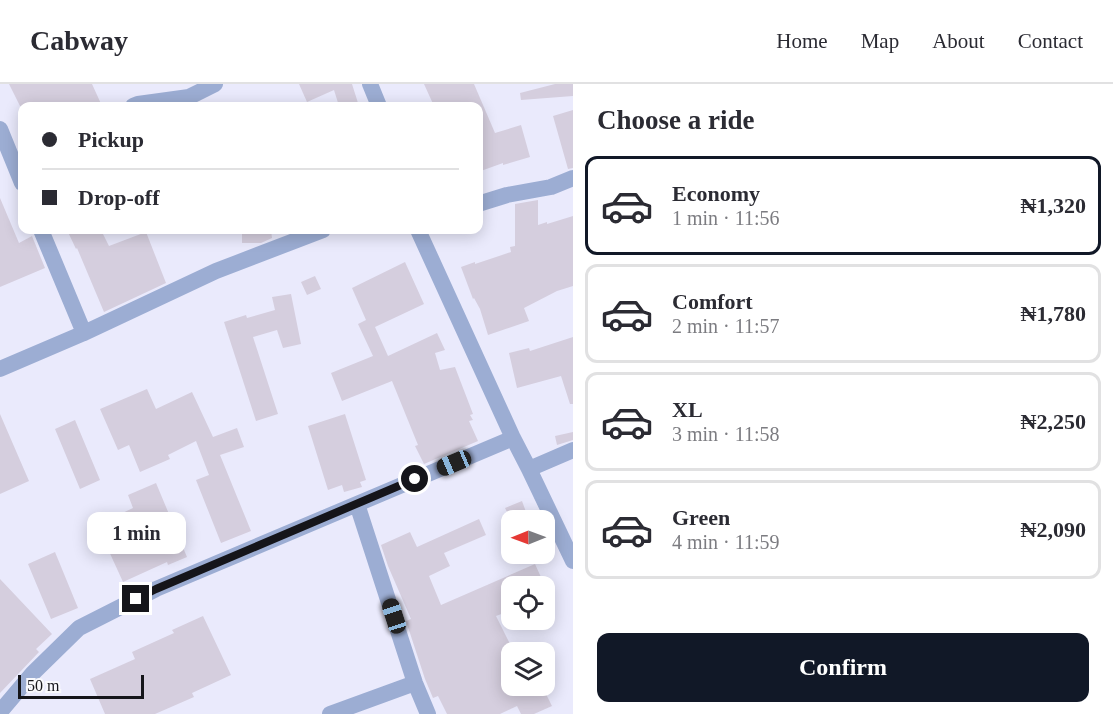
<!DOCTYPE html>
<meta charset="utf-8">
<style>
body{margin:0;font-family:Georgia,serif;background:#f2f2f3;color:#2b2b33;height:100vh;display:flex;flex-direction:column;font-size:22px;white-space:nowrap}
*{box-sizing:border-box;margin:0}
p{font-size:20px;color:#7c7c81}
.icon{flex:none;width:33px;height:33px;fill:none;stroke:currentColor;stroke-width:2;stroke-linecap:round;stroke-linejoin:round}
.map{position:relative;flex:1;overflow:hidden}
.sheet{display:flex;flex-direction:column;background:#fff;width:540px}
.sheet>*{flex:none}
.hud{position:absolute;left:18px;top:18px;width:465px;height:132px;border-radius:12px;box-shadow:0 3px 15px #0003;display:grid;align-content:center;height:132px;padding:0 24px;background:#fff}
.needle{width:39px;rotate:269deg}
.fabs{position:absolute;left:501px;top:426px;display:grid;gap:12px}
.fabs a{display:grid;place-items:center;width:54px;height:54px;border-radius:12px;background:#fff;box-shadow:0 3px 15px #0003;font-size:30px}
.scale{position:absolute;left:18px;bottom:15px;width:126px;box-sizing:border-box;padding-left:6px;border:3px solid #15151a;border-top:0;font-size:16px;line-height:21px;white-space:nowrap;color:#15151a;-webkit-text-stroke:4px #f9f9fd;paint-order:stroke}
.end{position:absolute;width:27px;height:27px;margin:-14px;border:8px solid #15151a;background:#fff;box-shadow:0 0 0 3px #fff}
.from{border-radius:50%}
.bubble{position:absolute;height:42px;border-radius:12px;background:#fff;box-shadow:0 3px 15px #0003;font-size:20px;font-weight:700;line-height:42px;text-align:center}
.car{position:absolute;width:18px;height:36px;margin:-18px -9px;border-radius:8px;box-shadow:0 0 4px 2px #0007;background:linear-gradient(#222 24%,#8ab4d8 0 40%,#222 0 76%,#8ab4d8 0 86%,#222 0)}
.hud b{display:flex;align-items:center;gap:21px;height:57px;font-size:22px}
.hud b+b{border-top:2px solid #e1e1e2}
.hud i{width:15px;height:15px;background:#2b2b33}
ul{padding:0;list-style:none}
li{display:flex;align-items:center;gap:18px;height:99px;margin:0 12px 9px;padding:0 12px;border:3px solid #e1e1e2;border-radius:12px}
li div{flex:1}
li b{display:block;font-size:22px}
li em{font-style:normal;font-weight:700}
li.selected{border-color:#111827}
li>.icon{width:54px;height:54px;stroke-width:1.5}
h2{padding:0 24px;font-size:27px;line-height:72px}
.action{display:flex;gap:12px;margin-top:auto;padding:12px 24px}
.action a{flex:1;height:69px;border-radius:12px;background:#111827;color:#fff;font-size:24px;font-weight:700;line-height:69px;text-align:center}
header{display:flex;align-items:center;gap:36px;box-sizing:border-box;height:84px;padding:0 30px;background:#fff;border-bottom:2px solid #e1e1e2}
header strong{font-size:28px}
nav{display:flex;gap:33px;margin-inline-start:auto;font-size:21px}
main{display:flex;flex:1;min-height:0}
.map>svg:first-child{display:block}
</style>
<header>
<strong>Cabway</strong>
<nav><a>Home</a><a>Map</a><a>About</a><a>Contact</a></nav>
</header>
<main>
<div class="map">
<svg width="573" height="630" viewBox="0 0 573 630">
<rect width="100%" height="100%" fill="#eaeafc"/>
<path fill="#d5cede" d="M9,0H92L102,22H20Z
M299,0H352L358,19L347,22H339L334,6L307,18Z
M424,0H474L495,49L521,41L530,73L503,81V79L478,88V22H434Z
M555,0H573V12L521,16L520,9Z
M573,26V84L568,85L553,32Z
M0,114L19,159L32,152L45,184L0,203Z
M538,116V141L547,138V140L573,132V202L557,207L524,224L529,237L488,251L480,225L474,214L473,215L461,183L475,178V180L511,168L510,163L515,162V120Z
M67,146H101L109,162L146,148L166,199L104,228L77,164L76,165Z
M242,146H271L272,154L261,159H242Z
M405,178L424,220L375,243L388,272L437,249L445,266L435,269L440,286L455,283L473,330L470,331L473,336L469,337L478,357L424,380L415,362L418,361L392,297L342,317L331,289L373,272L358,240L366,236L352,204Z
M315,192L321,205L307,211L301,198Z
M291,210L301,260L283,264L277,246L253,253L278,330L256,337L224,238L246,231L247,234L275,226L272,213Z
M573,253V320H570L561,292L517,304L509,269L529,264L530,267Z
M147,305L156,325L192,308L213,353L237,344L244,363L220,371L251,447L221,459L196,396L209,391L196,357L168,371L170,375L140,388L129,361L118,366L100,325Z
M0,330L29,397L0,410Z
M345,330L366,396L360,398L362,403L344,408L342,401L328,406L308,342Z
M75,336L100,396L80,405L55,345Z
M573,348V356L557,361L555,352Z
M156,399L187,473L168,481L167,478L123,498L97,441L133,424L128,411Z
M522,417L529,436H511L505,424Z
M479,435L486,451L444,469L450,482L429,492L441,521L535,480L545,502H512V526L496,532L512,564V602H542L552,622L534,630H521L517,622L500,630H447L438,612L433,614L425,595L406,537L411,535L388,482L381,461L410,448L417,463Z
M55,468L78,524L51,535L28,480Z
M0,495L52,550L36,565L39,568L0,609Z
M203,532L231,591L192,609L194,613L155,630H105L90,595L135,575L132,568L174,549L172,546Z"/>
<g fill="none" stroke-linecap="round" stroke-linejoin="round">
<path stroke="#9cadd3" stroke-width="16" d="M370,0L379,22
M133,22L138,20L189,13L215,0
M0,45L22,99
M478,120L507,111L551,103L573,94
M41,146L84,249
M418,146L513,354L529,385L573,477
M0,285L84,249L216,187L323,146
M529,385L573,366
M357,420L415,599L428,630
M0,628L33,589L79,544L156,505L513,354
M330,630L415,599"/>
</g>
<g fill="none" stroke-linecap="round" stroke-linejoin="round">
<path stroke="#15151a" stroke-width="8" d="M136,515L156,505L415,395"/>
</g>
</svg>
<div class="fabs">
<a><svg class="needle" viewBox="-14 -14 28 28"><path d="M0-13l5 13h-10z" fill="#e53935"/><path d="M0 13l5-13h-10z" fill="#7c7c81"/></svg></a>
<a><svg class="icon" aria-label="locate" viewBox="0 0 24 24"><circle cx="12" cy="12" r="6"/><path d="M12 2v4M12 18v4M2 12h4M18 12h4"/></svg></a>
<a><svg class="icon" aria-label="layers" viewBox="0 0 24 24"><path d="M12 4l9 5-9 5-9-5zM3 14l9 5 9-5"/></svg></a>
</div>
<div class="scale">50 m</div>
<i class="end from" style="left:415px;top:395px"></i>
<i class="end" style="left:136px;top:515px"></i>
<div class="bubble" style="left:87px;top:428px;width:99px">1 min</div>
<i class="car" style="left:454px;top:379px;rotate:247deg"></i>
<i class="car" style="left:394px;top:532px;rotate:342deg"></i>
<div class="hud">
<b><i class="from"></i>Pickup</b>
<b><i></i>Drop-off</b>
</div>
</div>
<section class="sheet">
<h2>Choose a ride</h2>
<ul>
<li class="selected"><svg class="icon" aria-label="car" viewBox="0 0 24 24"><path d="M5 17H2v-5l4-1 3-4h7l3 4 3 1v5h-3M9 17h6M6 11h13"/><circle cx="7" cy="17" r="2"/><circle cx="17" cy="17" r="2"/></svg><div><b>Economy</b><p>1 min · 11:56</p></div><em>₦1,320</em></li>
<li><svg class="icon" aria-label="car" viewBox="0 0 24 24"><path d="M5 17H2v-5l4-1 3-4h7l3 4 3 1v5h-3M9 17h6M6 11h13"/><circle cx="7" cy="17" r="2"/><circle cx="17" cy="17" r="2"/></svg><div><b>Comfort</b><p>2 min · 11:57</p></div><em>₦1,780</em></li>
<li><svg class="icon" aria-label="car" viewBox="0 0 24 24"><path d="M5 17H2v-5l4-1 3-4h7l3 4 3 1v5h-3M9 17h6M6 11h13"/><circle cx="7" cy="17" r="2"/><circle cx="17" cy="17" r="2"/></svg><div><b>XL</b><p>3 min · 11:58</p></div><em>₦2,250</em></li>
<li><svg class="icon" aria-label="car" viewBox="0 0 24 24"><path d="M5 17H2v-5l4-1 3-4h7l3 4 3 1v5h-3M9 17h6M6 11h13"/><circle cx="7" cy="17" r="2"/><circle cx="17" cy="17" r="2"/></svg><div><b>Green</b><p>4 min · 11:59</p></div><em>₦2,090</em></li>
</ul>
<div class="action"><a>Confirm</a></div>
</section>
</main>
